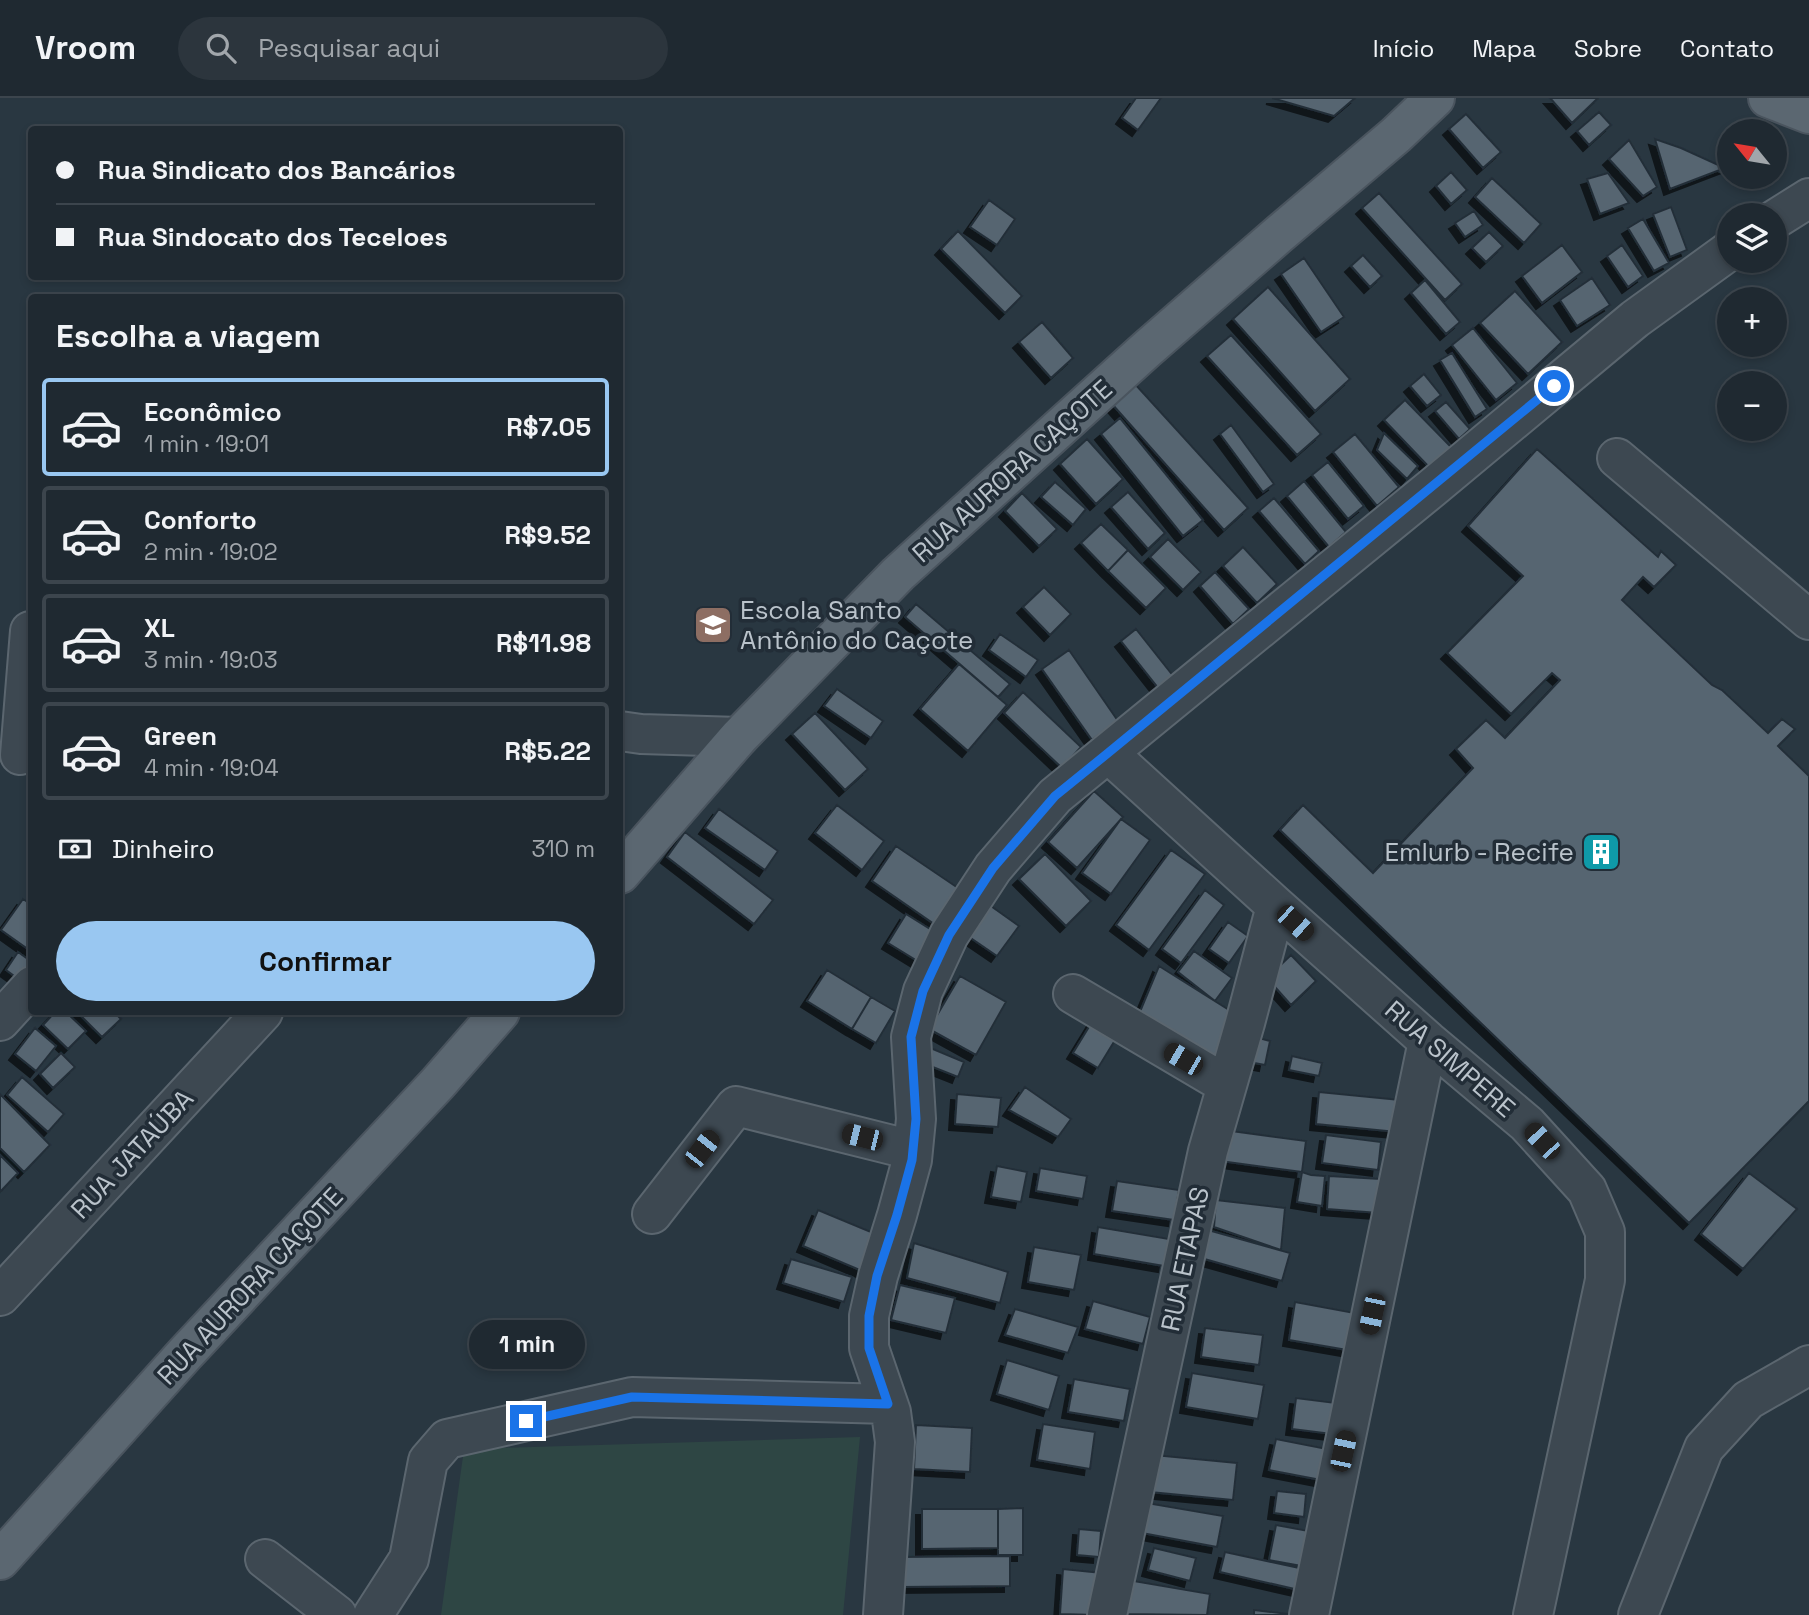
<!DOCTYPE html>
<html lang="pt">
<meta charset="utf-8">
<style>
body{margin:0;font-family:"Space Grotesk",sans-serif;background:#2c353d;color:#f1f3f6;height:100vh;display:flex;flex-direction:column;font-size:26px;white-space:nowrap}
*{box-sizing:border-box;margin:0}
p{font-size:23px;color:#a1a6ab}
.icon{flex:none;width:38px;height:38px;fill:none;stroke:currentColor;stroke-width:2;stroke-linecap:round;stroke-linejoin:round}
.map{position:relative;flex:1;overflow:hidden}
.sheet{position:absolute;left:28px;top:196px;width:595px;height:721px;display:flex;flex-direction:column;background:#1f2931;border-radius:7px;box-shadow:0 4px 10px #0003,0 0 0 2px #3c454d}
.sheet>*{flex:none}
.top-card{position:absolute;left:28px;top:28px;width:595px;height:154px;border-radius:7px;box-shadow:0 4px 10px #0003,0 0 0 2px #3c454d;display:grid;align-content:center;height:154px;padding:0 28px;background:#1f2931}
.needle{width:46px;rotate:300deg}
.controls{position:absolute;left:1717px;top:21px;display:grid;gap:14px}
.controls a{display:grid;place-items:center;width:70px;height:70px;border-radius:50%;background:#1f2931;box-shadow:0 4px 10px #0003,0 0 0 2px #3c454d;font-size:35px}
.end{position:absolute;width:32px;height:32px;margin:-16px;border:9px solid #1a73e8;background:#fff;box-shadow:0 0 0 4px #fff}
.from{border-radius:50%}
.bubble{position:absolute;height:49px;border-radius:24px;background:#1f2931;box-shadow:0 4px 10px #0003,0 0 0 2px #3c454d;font-size:23px;font-weight:700;line-height:49px;text-align:center}
.car{position:absolute;width:21px;height:42px;margin:-21px -10px;border-radius:9px;box-shadow:0 0 5px 2px #0007;background:linear-gradient(#222 24%,#8ab4d8 0 40%,#222 0 76%,#8ab4d8 0 86%,#222 0)}
.top-card b{display:flex;align-items:center;gap:24px;height:66px;font-size:26px}
.top-card b+b{border-top:2px solid #3c454d}
.top-card i{width:18px;height:18px;background:#f1f3f6}
ul{padding:0;list-style:none}
li{display:flex;align-items:center;gap:21px;height:98px;margin:0 14px 10px;padding:0 14px;border:4px solid #3c454d;border-radius:7px}
li div{flex:1}
li b{display:block;font-size:26px}
li em{font-style:normal;font-weight:700}
li.active{border-color:#99c7f1}
li>.icon{width:63px;height:63px;stroke-width:1.5}
h2{padding:0 28px;font-size:32px;line-height:84px}
.pay{display:flex;align-items:center;gap:18px;height:77px;padding:0 28px;font-size:26px}
.pay p{margin-inline-start:auto}
.action{display:flex;gap:14px;margin-top:auto;padding:14px 28px}
.action a{flex:1;height:80px;border-radius:42px;background:#99c7f1;color:#111;font-size:28px;font-weight:700;line-height:80px;text-align:center}
header{display:flex;align-items:center;gap:42px;box-sizing:border-box;height:98px;padding:0 35px;background:#1f2931;border-bottom:2px solid #3c454d}
header strong{font-size:33px}
nav{display:flex;gap:38px;margin-inline-start:auto;font-size:24px}
.search{width:490px;height:63px;background:#2c353d;display:flex;align-items:center;gap:18px;box-sizing:border-box;padding:0 24px;border-radius:38px;color:#a1a6ab;font-size:26px}
.map>svg:first-child{display:block}
</style>
<header>
<strong>Vroom</strong>
<div class="search"><svg class="icon" aria-label="search" viewBox="0 0 24 24"><circle cx="10" cy="10" r="6"/><path d="M15 15l6 6"/></svg>Pesquisar aqui</div>
<nav><a>Início</a><a>Mapa</a><a>Sobre</a><a>Contato</a></nav>
</header>
<div class="map">
<svg width="1809" height="1517" viewBox="0 0 1809 1517">
<defs>
<filter id="shadow"><feDropShadow dx="-6" dy="6" stdDeviation="0" flood-color="#0009"/></filter>
</defs>
<rect width="100%" height="100%" fill="#293741"/>
<path fill="#2e4644" d="M860,1339L843,1517H441L464,1351Z"/>
<path fill="#576571" stroke="#242f39" stroke-width="2" filter="url(#shadow)" d="M1136,0H1161L1138,32L1122,20Z
M1272,0H1355L1334,18Z
M1550,0H1598L1572,25Z
M1599,14L1611,27L1589,47L1577,33Z
M1466,16L1501,54L1483,70L1449,31Z
M1655,41L1681,50L1725,70L1670,91Z
M1629,42L1657,89L1643,98L1609,61Z
M1451,74L1467,92L1451,106L1436,88Z
M1608,75L1629,105L1600,116L1587,81Z
M1492,80L1541,126L1524,145L1475,99Z
M1379,95L1462,186L1445,202L1362,110Z
M989,102L1015,121L997,147L970,129Z
M1671,109L1687,152L1670,159L1653,116Z
M1474,113L1483,127L1465,139L1455,125Z
M1643,121L1669,165L1654,173L1628,130Z
M958,133L1022,198L1005,215L941,151Z
M1489,134L1503,148L1486,164L1472,150Z
M1562,147L1582,174L1542,205L1522,178Z
M1622,147L1643,178L1628,189L1607,158Z
M1363,157L1382,178L1370,189L1351,168Z
M1304,160L1344,219L1321,234L1281,176Z
M1592,180L1610,207L1577,228L1560,202Z
M1425,182L1460,224L1446,236L1411,195Z
M1268,189L1350,281L1315,313L1233,221Z
M1515,193L1562,244L1528,276L1480,225Z
M1042,224L1073,260L1051,280L1019,244Z
M1473,230L1517,285L1496,302L1452,247Z
M1231,237L1321,336L1297,357L1207,258Z
M1452,255L1487,311L1475,319L1440,262Z
M1424,276L1441,297L1427,308L1410,288Z
M1135,286L1248,410L1224,432L1112,306Z
M1405,302L1451,349L1429,369L1384,322Z
M1446,304L1470,331L1459,341L1435,313Z
M1120,320L1203,422L1183,438L1101,336Z
M1231,327L1274,386L1263,394L1220,336Z
M1384,335L1418,368L1407,381L1377,352Z
M1355,336L1399,389L1377,408L1333,354Z
M1087,341L1123,381L1096,406L1060,366Z
M1537,351L1658,459L1661,453L1676,467L1654,489L1643,479L1622,502L1712,587L1722,592L1768,635L1782,621L1795,631L1778,648L1809,678V1003L1689,1125L1280,732L1303,707L1373,775L1473,670L1456,651L1486,622L1505,640L1560,582L1552,575L1511,616L1447,555L1523,478L1468,428Z
M1328,364L1364,408L1348,421L1312,377Z
M1304,383L1346,434L1329,449L1287,398Z
M1055,384L1086,411L1073,427L1041,399Z
M1128,394L1165,435L1148,451L1111,409Z
M1022,395L1057,431L1039,448L1005,413Z
M1274,400L1319,453L1305,466L1259,413Z
M1101,426L1128,452L1108,473L1081,445Z
M1168,441L1201,474L1183,492L1150,459Z
M1243,449L1277,486L1257,505L1223,468Z
M1128,452L1166,490L1146,510L1108,473Z
M1215,474L1249,511L1233,526L1200,488Z
M1044,489L1071,516L1050,537L1023,509Z
M916,506L1010,586L998,599L905,519Z
M1136,531L1174,579L1159,591L1121,543Z
M1000,536L1038,562L1026,579L989,552Z
M1069,552L1118,623L1092,642L1042,571Z
M959,566L1007,607L968,653L920,611Z
M837,591L883,623L871,640L824,608Z
M1023,594L1081,649L1062,670L1004,615Z
M815,615L868,671L845,692L792,636Z
M1094,693L1123,719L1077,770L1048,744Z
M837,707L884,743L862,772L815,735Z
M719,711L778,753L765,772L705,730Z
M1121,721L1150,742L1111,796L1082,775Z
M685,734L773,802L754,826L667,759Z
M896,748L961,792L937,828L872,783Z
M1171,752L1205,776L1149,852L1116,827Z
M1045,756L1091,803L1066,828L1019,781Z
M1205,792L1224,807L1181,865L1162,851Z
M23,801L32,807V854L1,832Z
M981,801L1019,828L997,858L959,832Z
M906,816L938,836L919,864L888,845Z
M1228,824L1248,838L1229,865L1209,851Z
M1194,853L1232,880L1215,903L1178,874Z
M18,854L32,864V884L28,888L6,872Z
M1291,857L1316,883L1291,907L1267,880Z
M1159,868L1237,917L1217,962L1139,916Z
M827,872L871,899L852,931L807,903Z
M960,878L1006,904L976,957L929,931Z
M871,899L895,913L876,945L852,931Z
M55,914H66L86,933L68,951L43,927Z
M77,914H114L121,921L102,939Z
M1095,919L1120,934L1098,970L1073,955Z
M35,930L56,948L36,973L15,956Z
M1255,939L1270,943L1265,967L1249,964Z
M921,946L964,964L958,979L915,962Z
M61,955L75,969L53,990L40,976Z
M1292,958L1322,965L1319,978L1289,972Z
M22,979L64,1016L48,1034L7,997Z
M1025,989L1071,1021L1058,1039L1009,1012Z
M1319,994L1400,1002L1397,1034L1316,1026Z
M0,996L50,1047L24,1074L0,1050Z
M957,996L1001,1000L998,1029L955,1026Z
M1224,1032L1306,1043L1302,1074L1220,1063Z
M1326,1037L1381,1044L1378,1072L1322,1065Z
M0,1057L18,1075L0,1094Z
M997,1068L1027,1074L1021,1104L991,1099Z
M1040,1070L1087,1078L1083,1101L1036,1093Z
M1302,1074L1311,1077L1325,1078L1322,1108L1297,1104Z
M1749,1075L1797,1111L1743,1171L1701,1136Z
M1329,1078L1381,1081L1379,1115L1327,1111Z
M1117,1083L1179,1092L1174,1122L1112,1113Z
M1216,1102L1285,1110L1281,1152L1214,1129Z
M818,1112L883,1139L867,1175L803,1148Z
M1098,1129L1169,1141L1164,1168L1094,1156Z
M1208,1132L1290,1155L1282,1183L1201,1160Z
M914,1145L1008,1174L1000,1205L907,1180Z
M1034,1149L1081,1157L1074,1192L1028,1184Z
M791,1161L852,1179L844,1204L783,1185Z
M900,1187L955,1200L946,1235L891,1222Z
M1093,1203L1150,1219L1143,1246L1085,1231Z
M1295,1204L1360,1216L1353,1253L1289,1242Z
M1015,1211L1078,1229L1068,1255L1005,1237Z
M1205,1230L1263,1237L1259,1267L1201,1259Z
M1007,1262L1059,1278L1049,1312L997,1296Z
M1192,1275L1264,1287L1258,1321L1186,1309Z
M1074,1281L1130,1291L1124,1323L1068,1314Z
M1296,1300L1336,1305L1332,1336L1292,1331Z
M1043,1326L1095,1334L1090,1371L1037,1362Z
M916,1327L972,1330L970,1374L914,1371Z
M1276,1341L1327,1351L1321,1382L1269,1372Z
M1154,1357L1237,1365L1233,1402L1150,1394Z
M1277,1393L1306,1396L1304,1419L1274,1415Z
M1147,1405L1223,1418L1217,1449L1142,1435Z
M1023,1410V1457H998V1411Z
M922,1411H998V1450L922,1451Z
M1276,1427L1314,1434L1307,1469L1269,1462Z
M1079,1431L1101,1433L1099,1459L1077,1457Z
M1154,1450L1196,1460L1190,1483L1148,1472Z
M1225,1454L1304,1471L1299,1492L1220,1474Z
M1010,1458V1488L900,1489V1459Z
M1063,1471L1102,1475L1098,1517L1060,1516Z
M1128,1482L1210,1496L1207,1517L1123,1516Z
M1254,1512L1297,1517H1254Z"/>
<g fill="none" stroke-linecap="round" stroke-linejoin="round">
<defs>
<path id="minor" d="M1774,122L1809,100
M1617,360L1809,522
M620,633L641,636L739,639
M1108,655L1276,808L1428,943L1527,1026L1587,1092L1605,1134V1182L1533,1517
M20,657L30,533
M1073,896L1227,987
M0,923L32,888
M652,1116L736,1008L912,1052
M0,1198L263,914
M265,1461L337,1517
M373,1517L409,1461L428,1363L447,1341L632,1299L888,1306
M883,1517L895,1344L891,1314L869,1250V1218L878,1178L897,1117L912,1062L916,1021L911,939L923,893L949,837L993,770L1055,698L1432,390L1635,221L1729,153
M1107,1517L1208,1053L1245,925L1276,808
M1309,1517L1428,943
M1638,1517L1704,1350L1748,1302L1809,1267"/>
<path id="major" d="M1768,0L1809,16
M620,776L739,639L898,476L1147,251L1278,137L1396,37L1435,0
M0,1462L184,1257L438,985L500,914"/>
</defs>
<use href="#minor" stroke="#5b666f" stroke-width="42"/>
<use href="#major" stroke="#4a545e" stroke-width="42"/>
<use href="#minor" stroke="#3d4851" stroke-width="38"/>
<use href="#major" stroke="#5b6771" stroke-width="38"/>
</g>
<g fill="none" stroke-linecap="round" stroke-linejoin="round">
<path stroke="#1a73e8" stroke-width="9" d="M526,1323L632,1299L888,1306L869,1250V1218L877,1178L897,1117L912,1062L916,1021L911,939L923,893L949,837L993,770L1055,698L1108,655L1554,288"/>
</g>
<defs>
<symbol id="school-square" viewBox="-11 -11 22 22"><rect x="-9" y="-9" width="18" height="18" rx="4" fill="#8d6e63" stroke="#222d37"/><path d="M0-5L7-2L0 1L-7-2ZM-4 1L0 2.5L4 1V4Q0 6-4 4Z" fill="#fff"/></symbol>
<symbol id="building-square" viewBox="-11 -11 22 22"><rect x="-9" y="-9" width="18" height="18" rx="4" fill="#0f9aa8" stroke="#222d37"/><path d="M-4-6H4V6H1V3H-1V6H-4ZM-2.5-4.3h1.7v1.8h-1.7ZM.8-4.3h1.7v1.8H.8ZM-2.5-1h1.7V.8h-1.7ZM.8-1h1.7V.8H.8Z" fill="#fff"/></symbol>
</defs>
<g fill-rule="evenodd">
<use href="#school-square" x="691" y="505" width="44" height="44"/>
<use href="#building-square" x="1579" y="732" width="44" height="44"/>
</g>
<g text-anchor="middle" dominant-baseline="central" stroke-width="7" stroke-linejoin="round" paint-order="stroke">
<g font-size="26" fill="#bac3cb" stroke="#222d37">
<text transform="translate(1012 373) rotate(-42)">RUA AURORA CAÇOTE</text>
<text transform="translate(1450 961) rotate(41)">RUA SIMPERE</text>
<text transform="translate(132 1056) rotate(-47)">RUA JATAÚBA</text>
<text transform="translate(1185 1161) rotate(-78)">RUA ETAPAS</text>
<text transform="translate(250 1188) rotate(-47)">RUA AURORA CAÇOTE</text>
</g>
<g font-size="26" fill="#bac3cb" stroke="#222d37" text-anchor="start">
<text x="740" y="512">Escola Santo<tspan x="740" dy="30">Antônio do Caçote</tspan></text>
<text x="1574" y="754" text-anchor="end">Emlurb - Recife</text>
</g>
</g>
</svg>
<div class="controls">
<a><svg class="needle" viewBox="-14 -14 28 28"><path d="M0-13l5 13h-10z" fill="#e53935"/><path d="M0 13l5-13h-10z" fill="#a1a6ab"/></svg></a>
<a><svg class="icon" aria-label="layers" viewBox="0 0 24 24"><path d="M12 4l9 5-9 5-9-5zM3 14l9 5 9-5"/></svg></a>
<a>+</a>
<a>−</a>
</div>
<i class="end from" style="left:1554px;top:288px"></i>
<i class="end" style="left:526px;top:1323px"></i>
<div class="bubble" style="left:469px;top:1222px;width:116px">1 min</div>
<i class="car" style="left:1295px;top:825px;rotate:132deg"></i>
<i class="car" style="left:1183px;top:961px;rotate:300deg"></i>
<i class="car" style="left:862px;top:1039px;rotate:284deg"></i>
<i class="car" style="left:1542px;top:1043px;rotate:317deg"></i>
<i class="car" style="left:702px;top:1051px;rotate:38deg"></i>
<i class="car" style="left:1372px;top:1216px;rotate:192deg"></i>
<i class="car" style="left:1343px;top:1353px;rotate:12deg"></i>
<div class="top-card">
<b><i class="from"></i>Rua Sindicato dos Bancários</b>
<b><i></i>Rua Sindocato dos Teceloes</b>
</div>
<section class="sheet">
<h2>Escolha a viagem</h2>
<ul>
<li class="active"><svg class="icon" aria-label="car" viewBox="0 0 24 24"><path d="M5 17H2v-5l4-1 3-4h7l3 4 3 1v5h-3M9 17h6M6 11h13"/><circle cx="7" cy="17" r="2"/><circle cx="17" cy="17" r="2"/></svg><div><b>Econômico</b><p>1 min · 19:01</p></div><em>R$7.05</em></li>
<li><svg class="icon" aria-label="car" viewBox="0 0 24 24"><path d="M5 17H2v-5l4-1 3-4h7l3 4 3 1v5h-3M9 17h6M6 11h13"/><circle cx="7" cy="17" r="2"/><circle cx="17" cy="17" r="2"/></svg><div><b>Conforto</b><p>2 min · 19:02</p></div><em>R$9.52</em></li>
<li><svg class="icon" aria-label="car" viewBox="0 0 24 24"><path d="M5 17H2v-5l4-1 3-4h7l3 4 3 1v5h-3M9 17h6M6 11h13"/><circle cx="7" cy="17" r="2"/><circle cx="17" cy="17" r="2"/></svg><div><b>XL</b><p>3 min · 19:03</p></div><em>R$11.98</em></li>
<li><svg class="icon" aria-label="car" viewBox="0 0 24 24"><path d="M5 17H2v-5l4-1 3-4h7l3 4 3 1v5h-3M9 17h6M6 11h13"/><circle cx="7" cy="17" r="2"/><circle cx="17" cy="17" r="2"/></svg><div><b>Green</b><p>4 min · 19:04</p></div><em>R$5.22</em></li>
</ul>
<div class="pay"><svg class="icon" aria-label="cash" viewBox="0 0 24 24"><path d="M3 7h18v10H3z"/><circle cx="12" cy="12" r="2"/></svg>Dinheiro<p>310 m</p></div>
<div class="action"><a>Confirmar</a></div>
</section>
</div>
